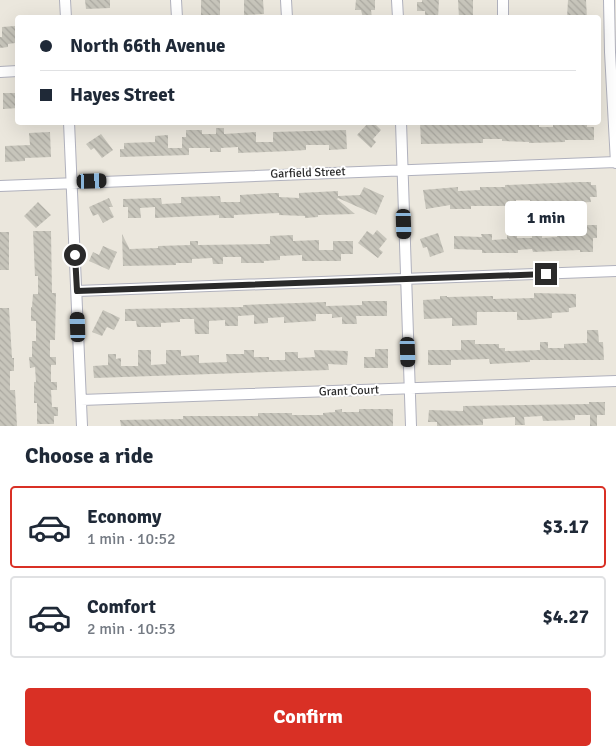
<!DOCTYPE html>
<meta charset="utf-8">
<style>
body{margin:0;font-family:Signika,sans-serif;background:#f2f2f3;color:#1f2937;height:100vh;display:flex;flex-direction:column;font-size:19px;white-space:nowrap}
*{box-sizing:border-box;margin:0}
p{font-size:16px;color:#747a83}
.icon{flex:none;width:28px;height:28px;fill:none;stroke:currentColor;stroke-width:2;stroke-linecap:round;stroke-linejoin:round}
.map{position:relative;height:426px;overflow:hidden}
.panel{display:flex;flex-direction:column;background:#fff;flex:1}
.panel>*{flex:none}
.top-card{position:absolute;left:15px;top:15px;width:586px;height:110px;border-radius:5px;box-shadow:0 5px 20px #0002;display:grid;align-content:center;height:110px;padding:0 25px;background:#fff}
.end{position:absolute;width:22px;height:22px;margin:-11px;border:6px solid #2a2a2a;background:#fff;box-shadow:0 0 0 2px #fff}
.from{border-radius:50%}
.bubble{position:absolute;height:35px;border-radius:5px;background:#fff;box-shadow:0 5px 20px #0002;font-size:16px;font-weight:700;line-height:35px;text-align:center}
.car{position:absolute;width:15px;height:30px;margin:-15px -8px;border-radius:6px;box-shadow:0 0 4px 1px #0007;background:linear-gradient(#222 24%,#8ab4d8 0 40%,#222 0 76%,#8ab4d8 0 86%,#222 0)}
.top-card b{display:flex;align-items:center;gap:18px;height:48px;font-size:19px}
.top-card b+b{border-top:1px solid #e0e1e3}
.top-card i{width:12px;height:12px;background:#1f2937}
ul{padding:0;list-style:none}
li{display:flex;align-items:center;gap:15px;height:82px;margin:0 10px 8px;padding:0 15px;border:2px solid #e0e1e3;border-radius:5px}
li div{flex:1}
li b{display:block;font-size:19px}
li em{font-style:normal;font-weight:700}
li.active{border-color:#d93025}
li>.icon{width:45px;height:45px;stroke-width:1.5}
h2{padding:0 25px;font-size:22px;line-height:60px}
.action{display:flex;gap:10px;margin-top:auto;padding:10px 25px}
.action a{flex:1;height:58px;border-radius:5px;background:#d93025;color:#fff;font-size:20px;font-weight:700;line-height:58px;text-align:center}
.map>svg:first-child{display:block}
</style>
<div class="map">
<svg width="616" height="426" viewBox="0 0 616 426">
<defs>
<pattern id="building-back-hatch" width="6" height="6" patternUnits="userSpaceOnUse" patternTransform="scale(1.25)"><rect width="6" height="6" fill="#c7c5bb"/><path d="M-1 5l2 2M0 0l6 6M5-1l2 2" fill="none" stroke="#aba9a1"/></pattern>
</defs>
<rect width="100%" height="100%" fill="#ebe7dd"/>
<path fill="url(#building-back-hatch)" d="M85,0H110V8L86,9Z
M201,0H220V16H201Z
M244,0H263L264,14L244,15Z
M356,0H375V10H371L372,18H363L361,10H355Z
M422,0H439L438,18H425V11H417V2H422Z
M458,0H473V18H459Z
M568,0H586L587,18H567Z
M15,26V43L8,44V47L0,48V37H2V27Z
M3,93H18V108L3,109Z
M369,122H373L381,130L373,139L376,142L371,148L357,135Z
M420,122H441V124L539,122V127H553V122H587V127H594V140H565V142L529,143V142L502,141V139H483V143L421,144Z
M216,128H224V134L256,132V142H273V132L346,130L347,149L329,150V145H306V150L290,151L238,153V147L221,148V152H210V148H189V155L120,157V149H124V143L155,142V136L168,135V148H182V137H186V130H202V134H216Z
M50,132L51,157L25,158V161L5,162V146L30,145L29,133Z
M101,134L113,150L102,158L94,148L91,150L86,144Z
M579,182H591V185H596L597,197H590L591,202L530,205V200H516V209H505V206H471V209H450V205L426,209L423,190L458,187V191L480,190V187H505V185Z
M364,187L384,196L376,215L338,198L337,199L355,214L318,215V217L305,218V216L279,215V213L234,215V218H219V215L155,218V207L140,208L141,218H128V207H123V199L161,198L162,204L181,203V197L220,196L221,202H240V195L272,193H279V197L299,198V193L338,191V196L360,195Z
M109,198L113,207H109L114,217L103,223L98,214L93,216L89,207Z
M38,202L51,215L36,228L24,216Z
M580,225H597V238H593V252H580V250L533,252L532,249L518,250V253H482V250L454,249V236L482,237L481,234H492V240L507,239V232H517V238H532V233H542V238L557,237V232L580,231Z
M377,230L387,239L379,249L383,252L378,258L358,243L367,231L373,235Z
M33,231H51L52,293H56L55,340H50V357H56V365H51V382H57V390H51L52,407H58V416H54V424H37V403H34V382H36L35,367L30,368L29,357H32V341H36V321H31V307H32L33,294H38V276H35Z
M0,232H9V270H0Z
M438,233L444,252L430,257L427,247L423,248L420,239Z
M122,234L130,250V249L158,248V246L190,245V241H198V245L270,244V236L293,235V241L319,240V250H333V241H353V254H341V261H302V255L280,256V260L264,261V263H241V257H223V264H213L212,258L192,259V263H176V265L123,266Z
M103,246L117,252L109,270L89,261L93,252L99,255Z
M534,293L576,294V307L569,308V312L552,313V318L527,320H517V312H477V325L452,326V318L424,319L423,300L440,299V296H447V297L493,296V299L534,298Z
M362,301H387V316H356L357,324H342V317L332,318V314H316V321L284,323V317L268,318V323L254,324V315L238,316V326H225V320L209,321V334H195L194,319H180V322L161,323V327H137L136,321H125V309L243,307V305L326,302V306L362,305Z
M0,308H9L12,358H14V371H10V390H15L17,426H0Z
M103,310L120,318L114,330L107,327L102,336L92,332Z
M587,330H598L599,342H603L604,360H530V362L490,364L489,359L451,360V365H428V350H461V340H475V344H499V348H505V351L540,350V342H548V348H564V344L587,343Z
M375,349H388V368H364V357H375Z
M138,350H151V365L166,364V350H181V356L199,355V363L227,362L226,354H244V350H254V357H269V360H285V352H298V358L315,357L314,350L348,351L347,365L328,364L329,370L94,378L93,366L108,365V354H116V359L121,358V366H138Z
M589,402H605V415H597V426H590V415H575V420L543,421L542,416L524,417L525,425H515V417L483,419V425L437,426V422H428L429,410L463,411V406L589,404Z
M342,409V412H359V409H393V426H121L120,420L183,419V416H258V413H292V415H323V413L335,412V410Z"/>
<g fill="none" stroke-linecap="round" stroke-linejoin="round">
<defs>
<path id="minor" d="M65,0L66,18
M176,0L177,18
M286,0L287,18
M397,0L398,18
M503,0V18
M609,0L610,52L616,163
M0,72L18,71
M69,122L82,426
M401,122L411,426
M0,186L616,162
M77,291L616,271
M81,400L616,381"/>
</defs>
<use href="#minor" stroke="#b0b1bd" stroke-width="12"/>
<use href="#minor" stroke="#fff" stroke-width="10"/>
</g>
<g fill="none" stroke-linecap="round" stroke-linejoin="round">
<path stroke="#2a2a2a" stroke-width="6" d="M75,255L77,291L546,274"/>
</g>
<g text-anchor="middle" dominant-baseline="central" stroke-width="4" stroke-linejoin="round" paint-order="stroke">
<g font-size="12" fill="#2a2a2a" stroke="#fff">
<text transform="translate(308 173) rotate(-2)">Garfield Street</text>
<text transform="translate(349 391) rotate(-2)">Grant Court</text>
</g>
</g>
</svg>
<i class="end from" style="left:75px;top:255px"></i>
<i class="end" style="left:546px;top:274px"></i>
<div class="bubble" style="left:505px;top:201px;width:82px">1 min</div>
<i class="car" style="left:92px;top:181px;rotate:88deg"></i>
<i class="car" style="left:404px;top:224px;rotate:178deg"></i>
<i class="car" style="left:78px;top:327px;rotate:358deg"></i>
<i class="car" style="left:408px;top:352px;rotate:178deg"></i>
<div class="top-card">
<b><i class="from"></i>North 66th Avenue</b>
<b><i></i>Hayes Street</b>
</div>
</div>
<section class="panel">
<h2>Choose a ride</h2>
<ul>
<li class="active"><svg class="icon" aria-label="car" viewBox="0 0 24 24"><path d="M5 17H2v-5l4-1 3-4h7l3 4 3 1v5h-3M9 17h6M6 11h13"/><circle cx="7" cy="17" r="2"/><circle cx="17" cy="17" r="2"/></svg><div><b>Economy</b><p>1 min · 10:52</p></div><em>$3.17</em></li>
<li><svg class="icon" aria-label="car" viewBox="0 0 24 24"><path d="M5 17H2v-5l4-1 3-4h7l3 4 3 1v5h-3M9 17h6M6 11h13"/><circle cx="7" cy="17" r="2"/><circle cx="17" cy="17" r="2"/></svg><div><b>Comfort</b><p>2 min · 10:53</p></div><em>$4.27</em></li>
</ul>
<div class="action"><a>Confirm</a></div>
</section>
